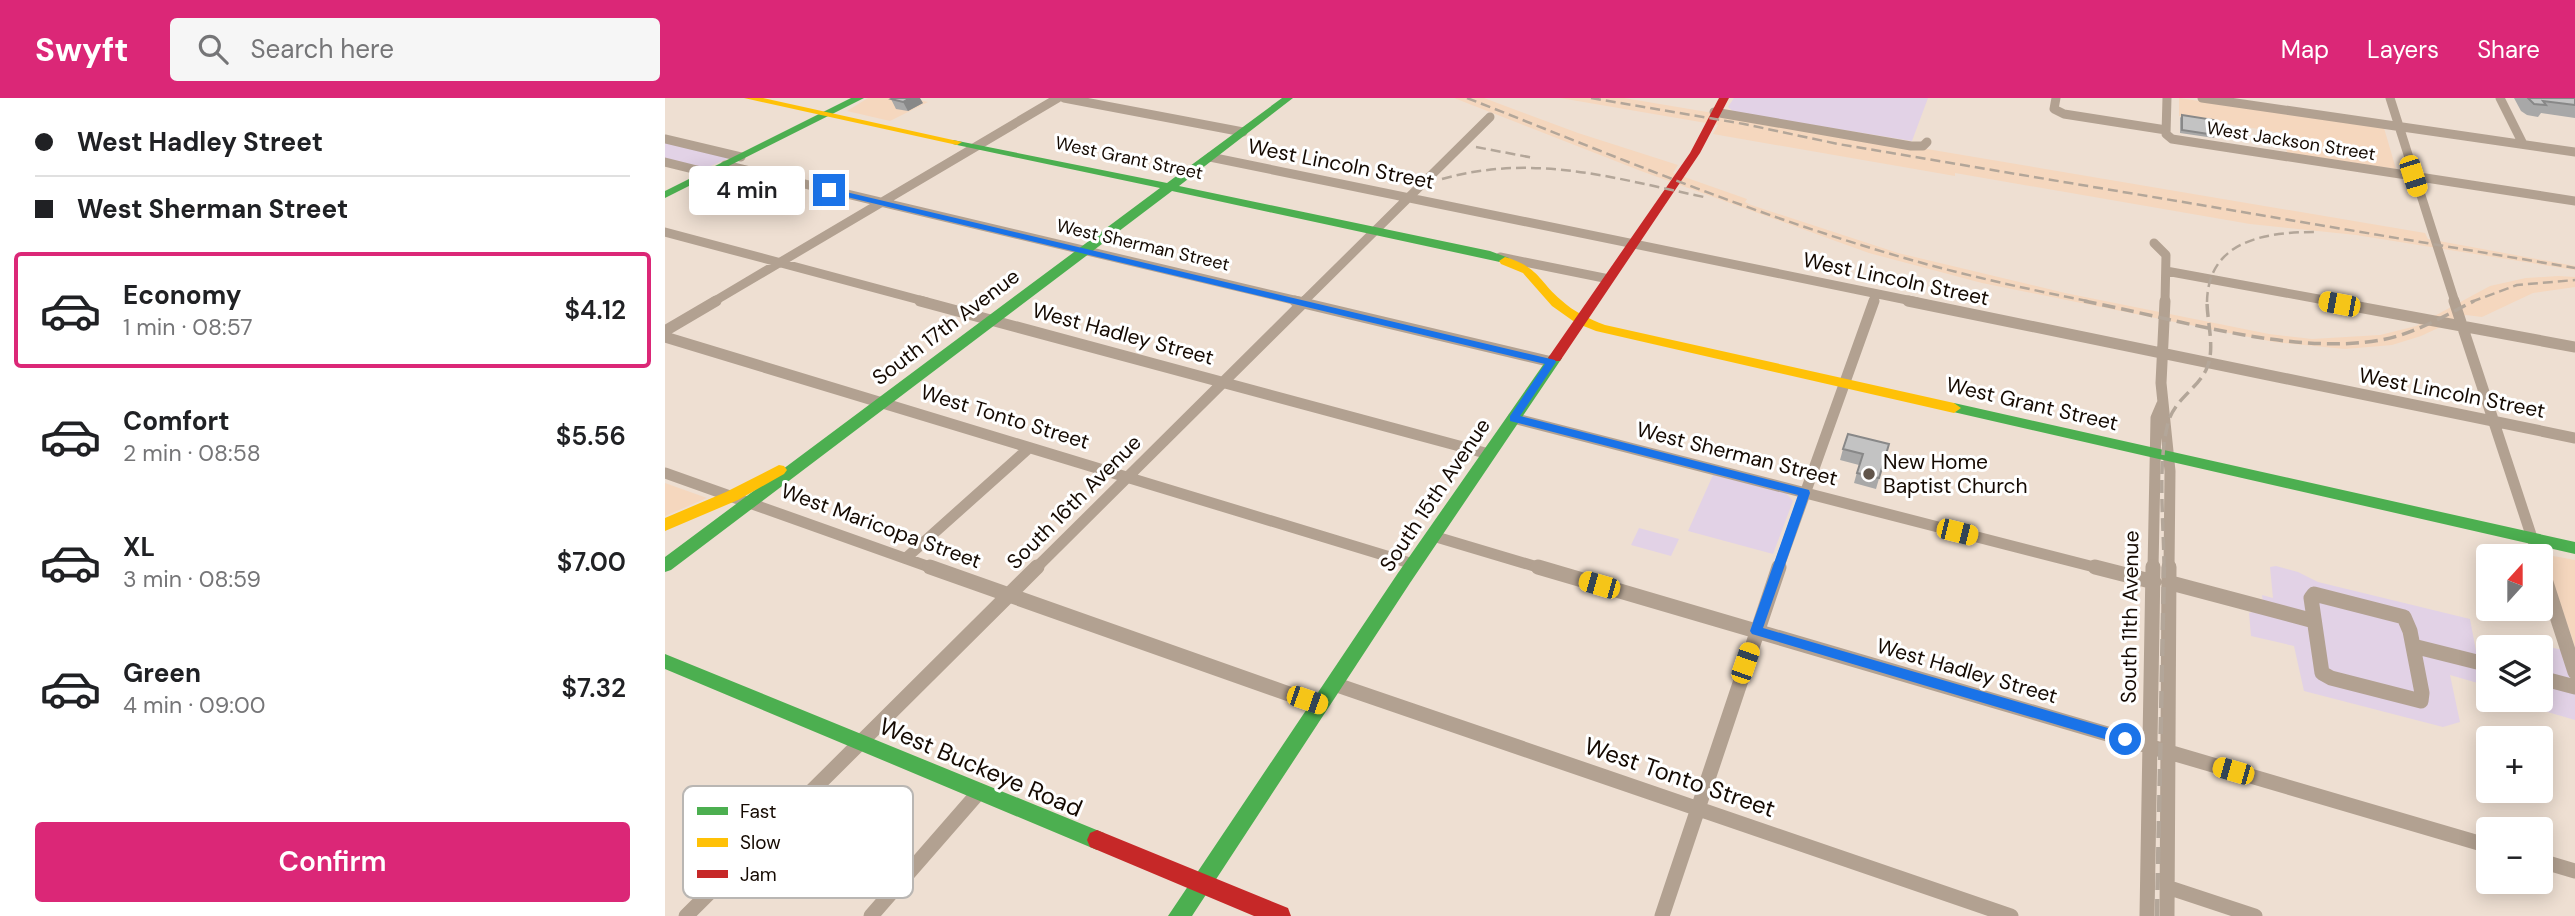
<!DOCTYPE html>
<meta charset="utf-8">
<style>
body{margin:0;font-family:"DM Sans",sans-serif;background:#f6f6f6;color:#202124;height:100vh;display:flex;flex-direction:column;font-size:26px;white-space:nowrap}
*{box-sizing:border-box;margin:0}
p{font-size:23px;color:#757577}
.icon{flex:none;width:38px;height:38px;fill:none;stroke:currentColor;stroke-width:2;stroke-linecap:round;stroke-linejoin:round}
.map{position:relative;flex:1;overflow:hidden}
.drawer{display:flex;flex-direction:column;background:#fff;width:665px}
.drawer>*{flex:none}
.top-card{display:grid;align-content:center;height:154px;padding:0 35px;background:#fff}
.needle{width:46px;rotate:21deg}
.fabs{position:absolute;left:1811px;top:446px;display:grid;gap:14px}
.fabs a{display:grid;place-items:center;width:77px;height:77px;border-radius:7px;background:#fff;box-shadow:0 4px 18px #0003;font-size:35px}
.end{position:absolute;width:32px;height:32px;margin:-16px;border:9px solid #1a73e8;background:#fff;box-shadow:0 0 0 4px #fff}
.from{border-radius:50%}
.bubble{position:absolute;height:49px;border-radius:7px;background:#fff;box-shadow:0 4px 18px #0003;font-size:23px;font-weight:600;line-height:49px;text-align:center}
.car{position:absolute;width:21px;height:42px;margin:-21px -10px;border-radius:9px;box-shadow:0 0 5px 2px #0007;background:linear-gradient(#f5c518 24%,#345 0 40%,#f5c518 0 76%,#345 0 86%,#f5c518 0)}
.top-card b{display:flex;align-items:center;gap:24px;height:66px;font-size:26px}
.top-card b+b{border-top:2px solid #e0e0e0}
.top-card i{width:18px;height:18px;background:#202124}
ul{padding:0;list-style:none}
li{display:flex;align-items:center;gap:21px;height:116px;margin:0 14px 10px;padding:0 21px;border:4px solid transparent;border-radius:7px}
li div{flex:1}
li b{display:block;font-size:26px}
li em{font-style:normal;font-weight:600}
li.current{border-color:#db2777}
li>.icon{width:63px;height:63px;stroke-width:1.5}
.primary-button{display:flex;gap:14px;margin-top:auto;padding:14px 35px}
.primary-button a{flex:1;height:80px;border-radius:7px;background:#db2777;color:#fff;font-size:28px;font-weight:600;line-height:80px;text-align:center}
header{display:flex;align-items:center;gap:42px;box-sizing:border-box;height:98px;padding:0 35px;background:#db2777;color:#fff}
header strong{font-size:33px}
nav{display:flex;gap:38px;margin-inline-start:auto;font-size:24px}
.search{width:490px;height:63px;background:#f6f6f6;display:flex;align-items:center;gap:18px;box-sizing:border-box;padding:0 24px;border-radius:7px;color:#757577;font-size:26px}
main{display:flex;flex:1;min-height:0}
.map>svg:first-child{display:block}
</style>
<header>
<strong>Swyft</strong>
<div class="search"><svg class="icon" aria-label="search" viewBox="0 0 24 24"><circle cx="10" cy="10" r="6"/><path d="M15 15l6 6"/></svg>Search here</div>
<nav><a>Map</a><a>Layers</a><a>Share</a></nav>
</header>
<main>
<section class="drawer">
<div class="top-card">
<b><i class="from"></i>West Hadley Street</b>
<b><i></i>West Sherman Street</b>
</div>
<ul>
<li class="current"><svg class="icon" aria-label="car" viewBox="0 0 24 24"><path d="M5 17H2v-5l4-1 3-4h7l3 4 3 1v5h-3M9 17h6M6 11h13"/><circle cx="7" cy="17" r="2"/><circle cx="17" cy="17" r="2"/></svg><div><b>Economy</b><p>1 min · 08:57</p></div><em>$4.12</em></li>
<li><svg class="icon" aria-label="car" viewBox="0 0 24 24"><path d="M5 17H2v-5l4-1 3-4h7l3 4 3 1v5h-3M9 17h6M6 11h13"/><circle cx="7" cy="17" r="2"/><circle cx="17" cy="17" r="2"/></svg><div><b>Comfort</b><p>2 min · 08:58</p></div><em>$5.56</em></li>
<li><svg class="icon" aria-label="car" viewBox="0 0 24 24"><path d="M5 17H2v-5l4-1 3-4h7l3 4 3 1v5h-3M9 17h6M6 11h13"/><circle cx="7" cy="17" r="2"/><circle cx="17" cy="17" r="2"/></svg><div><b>XL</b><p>3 min · 08:59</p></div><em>$7.00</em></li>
<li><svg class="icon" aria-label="car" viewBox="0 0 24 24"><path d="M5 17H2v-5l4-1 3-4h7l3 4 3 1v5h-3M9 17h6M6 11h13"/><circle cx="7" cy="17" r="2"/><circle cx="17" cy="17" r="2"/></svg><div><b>Green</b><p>4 min · 09:00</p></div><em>$7.32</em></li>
</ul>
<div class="primary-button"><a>Confirm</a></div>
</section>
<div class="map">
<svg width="1910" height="818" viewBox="0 0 1910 818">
<rect width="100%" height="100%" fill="#eedfd2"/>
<path fill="#f5d7be" d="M203,0H245L263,4L225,23L182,13Z
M789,0H819L913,35L1013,67L1008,75L1082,101L1080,104L1086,107L1233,155L1400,195L1604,236L1647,241L1715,237L1751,228L1825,188L1861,180L1893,178L1910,179V189L1868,195L1817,219L1801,217L1756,238L1727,247L1680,251L1609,244L1317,185L1204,155L976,73Z
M895,0H959L1760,135L1763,141L1910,168V172L1691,137L1585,126L1290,75V78L1048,36L1053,27Z
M1514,0L1719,30L1731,71L1622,55L1618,35L1514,18Z
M0,385L42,400L0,418Z
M1883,457L1910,462V549L1881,463Z"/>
<path fill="#e2d2e6" d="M1069,0H1263L1247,43L1069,14L1063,9Z
M0,43L64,60L39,71L0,62Z
M1048,377L1121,395L1128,403L1108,456L1023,433Z
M974,430L1014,441L1006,458L966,447Z
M1611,468L1633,474L1653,484L1805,521L1811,553L1823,555V588L1785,577L1795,624L1778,629L1639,593L1629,548L1586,538L1584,515L1599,510L1597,497L1608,500L1605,469Z
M1864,545L1903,553L1910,574V622L1852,605L1850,602H1876V550L1846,549L1845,546L1861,549Z"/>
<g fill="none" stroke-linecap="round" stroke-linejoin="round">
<path stroke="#b2a191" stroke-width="9" d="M399,0L578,34
M1391,0L1389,11L1399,16L1501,32
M1502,0L1501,36L1507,41L1910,103
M1537,0L1910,54
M1725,0L1790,204
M1835,0L1858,46
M1049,14L1246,48H1258L1262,44
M0,41L76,59
M545,59L1252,204
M0,64L44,75
M60,67L637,204
M0,134L262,204
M1489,145L1501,157L1500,204
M835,159L944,181
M1501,173L1670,204
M48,204L393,0
M638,204L825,19
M1208,204L1211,196"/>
<path stroke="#b2a191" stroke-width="11" d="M255,203L824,356
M630,203L887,264
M1243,203L1910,340
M1500,203L1496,285L1505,373L1504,471
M1661,203L1910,249
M1789,203L1873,458
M0,233L51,203
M0,239L748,466
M848,320L1437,471
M0,375L270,471
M768,438L879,471
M241,460L364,350
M370,471L640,203
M1113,471L1209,203
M1488,471L1491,320L1497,306"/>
<path stroke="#b2a191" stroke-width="15" d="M265,469L655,607
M873,469L1824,748
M1430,469L1489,484
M1876,469L1910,574
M1506,485L1649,523
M1649,496L1739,519L1745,533L1757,595L1756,603L1666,580L1657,575L1646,500Z
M1748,548L1824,567
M1876,580L1910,589
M669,586L1346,818
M1876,763L1910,773
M1502,789L1590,818
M21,818L372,469
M206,818L315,693
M997,818L1114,469
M1482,818L1488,469
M1502,818L1504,469"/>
<path fill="#4caf50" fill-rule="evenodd" d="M186,0H199L0,100V93Z
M617,0H628L514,88L825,153L844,160V166L507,93L6,472L0,474V459L495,90L292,47L288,46V42L502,85Z
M890,256L897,260L745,485L527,818H503L733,475L885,257Z
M1289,305L1910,444V456L1284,313L1282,310L1284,307Z
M0,556L439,735L442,742L439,749L432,752L0,571Z"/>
<path fill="#ffc107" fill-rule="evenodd" d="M79,0H98L297,44L292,47Z
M840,159C874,169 873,182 896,202C909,214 924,221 940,227L1289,305L1296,310L1289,315L931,233L911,225L887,208L858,175L836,166L834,163Z
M114,367L119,368L122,372L119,376L73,402L0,433V420L61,394Z"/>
<path fill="#c62828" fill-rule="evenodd" d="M1054,0H1064L1035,55L895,263H885L883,260L885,257L1025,55Z
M432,732L623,810L626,818H589L425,749L422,742L425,735Z"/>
<path stroke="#b3a699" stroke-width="2.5" stroke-dasharray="10 5" stroke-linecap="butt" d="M802,0C932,51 1062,106 1196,147C1272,171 1350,189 1428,204
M926,0L1079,26L1173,46L1910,170
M811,49L869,60
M777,81C870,55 948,80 1039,99
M1542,204C1543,143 1599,134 1650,134
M1806,204L1852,187L1910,182"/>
<path stroke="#b3a699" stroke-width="3.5" stroke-dasharray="13 6" stroke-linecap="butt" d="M1419,203C1508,220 1627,258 1716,242C1749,236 1779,218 1809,203
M1499,471C1499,425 1492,368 1503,325C1509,302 1531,292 1541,272C1551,252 1542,225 1542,203"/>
<path stroke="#b3a699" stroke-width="4.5" stroke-dasharray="17 9" stroke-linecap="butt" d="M1492,818L1499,469"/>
</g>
<path fill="#a8a8a8" d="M1849,0H1910V20L1876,15L1873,19L1862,17L1856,13Z
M226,1L258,5L243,13L231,11Z
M1517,17L1550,37L1549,40L1515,35V20Z
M1224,346L1211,391L1189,385L1194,367L1175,362L1178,351Z"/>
<path fill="#888" d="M245,0H255L258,5L243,13L238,4Z"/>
<path fill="#c3c3c3" stroke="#888" stroke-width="2" d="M228,0H245L238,4L226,1Z
M1863,0H1910V7L1878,3L1881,7L1869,6Z
M1517,17L1549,22L1550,37L1517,32Z
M1183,336L1224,346L1214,380L1192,375L1198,356L1178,351Z"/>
<path fill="#1a73e8" d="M164,90L890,262L891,264L855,318L1144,392L1145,395L1098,530L1460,635L1467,641L1460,647L1087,536L1085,533L1133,397L845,323V318L880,266L161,94Z"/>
<circle fill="#61554b" stroke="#fff" stroke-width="2.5" cx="1204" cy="376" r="7"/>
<g text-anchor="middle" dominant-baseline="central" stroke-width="6" stroke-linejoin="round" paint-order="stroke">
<g font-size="18" fill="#150a02" stroke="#fff">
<text transform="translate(1626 43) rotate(9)">West Jackson Street</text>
<text transform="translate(464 60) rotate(12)">West Grant Street</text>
<text transform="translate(478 147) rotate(13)">West Sherman Street</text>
</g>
<g font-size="21" fill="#150a02" stroke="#fff">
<text transform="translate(676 66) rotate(11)">West Lincoln Street</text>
<text transform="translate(1231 181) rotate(12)">West Lincoln Street</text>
<text transform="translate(281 229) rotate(-37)">South 17th Avenue</text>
<text transform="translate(458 236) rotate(15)">West Hadley Street</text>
<text transform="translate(1787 295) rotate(11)">West Lincoln Street</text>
<text transform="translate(1367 306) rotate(13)">West Grant Street</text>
<text transform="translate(340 319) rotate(17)">West Tonto Street</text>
<text transform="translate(1072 356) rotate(14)">West Sherman Street</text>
<text transform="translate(770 397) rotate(-56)">South 15th Avenue</text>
<text transform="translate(409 404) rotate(-45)">South 16th Avenue</text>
<text transform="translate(216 428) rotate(20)">West Maricopa Street</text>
<text transform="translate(1465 519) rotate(-89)">South 11th Avenue</text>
<text transform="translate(1302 573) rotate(16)">West Hadley Street</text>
</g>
<g font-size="21" fill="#150a02" stroke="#fff" text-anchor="start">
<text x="1218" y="364">New Home<tspan x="1218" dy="24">Baptist Church</tspan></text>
</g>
<g font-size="24" fill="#150a02" stroke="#fff">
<text transform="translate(316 669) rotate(23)">West Buckeye Road</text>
<text transform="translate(1015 679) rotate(19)">West Tonto Street</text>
</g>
</g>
<rect x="18" y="688" width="230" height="112" rx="10" fill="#fff" stroke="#b9b6b3" stroke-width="2"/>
<rect x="32" y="709" width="31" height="8" fill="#4caf50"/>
<rect x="32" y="740" width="31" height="9" fill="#ffc107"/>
<rect x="32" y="772" width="31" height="8" fill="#c62828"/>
<g font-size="19" fill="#150a02">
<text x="75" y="720">Fast</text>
<text x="75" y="751">Slow</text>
<text x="75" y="783">Jam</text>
</g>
</svg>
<div class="fabs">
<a><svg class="needle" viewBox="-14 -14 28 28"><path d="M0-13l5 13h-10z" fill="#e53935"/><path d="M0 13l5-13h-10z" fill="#757577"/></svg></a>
<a><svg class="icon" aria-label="layers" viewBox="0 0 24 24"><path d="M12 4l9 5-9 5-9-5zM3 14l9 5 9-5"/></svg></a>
<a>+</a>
<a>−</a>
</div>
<i class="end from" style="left:1460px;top:641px"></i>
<i class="end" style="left:164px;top:92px"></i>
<div class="bubble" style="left:24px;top:68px;width:116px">4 min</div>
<i class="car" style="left:1748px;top:78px;rotate:162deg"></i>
<i class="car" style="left:1674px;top:206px;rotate:281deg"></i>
<i class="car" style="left:1292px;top:434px;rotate:104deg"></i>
<i class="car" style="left:934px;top:487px;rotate:286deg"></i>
<i class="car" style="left:1080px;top:565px;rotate:19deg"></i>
<i class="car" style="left:642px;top:602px;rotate:109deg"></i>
<i class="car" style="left:1568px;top:673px;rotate:286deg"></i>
</div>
</main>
